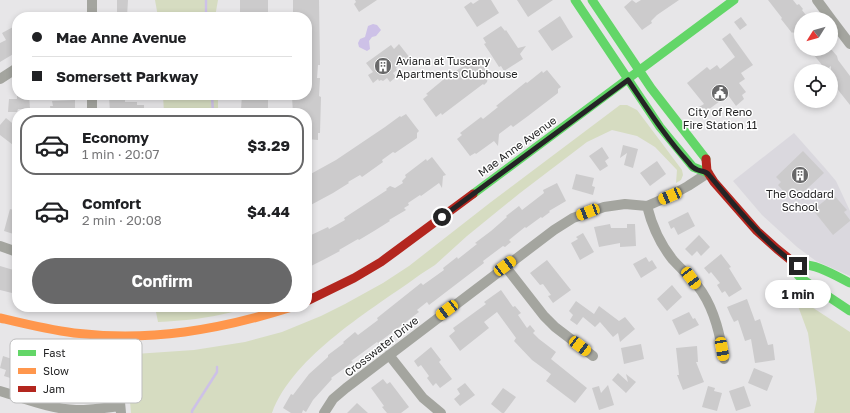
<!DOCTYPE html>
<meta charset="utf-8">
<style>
body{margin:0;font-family:"Golos Text",sans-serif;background:#f2f2f2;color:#202124;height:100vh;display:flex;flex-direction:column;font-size:15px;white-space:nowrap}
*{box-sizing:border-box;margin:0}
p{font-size:13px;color:#757577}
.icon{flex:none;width:22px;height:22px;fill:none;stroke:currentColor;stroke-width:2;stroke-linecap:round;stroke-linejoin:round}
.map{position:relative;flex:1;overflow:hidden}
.details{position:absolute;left:12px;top:108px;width:300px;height:204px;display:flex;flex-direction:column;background:#fff;border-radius:16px;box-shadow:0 2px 6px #0003}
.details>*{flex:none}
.hud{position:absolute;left:12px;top:12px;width:300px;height:88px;border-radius:16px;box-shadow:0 2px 6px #0003;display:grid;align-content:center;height:88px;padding:0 20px;background:#fff}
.needle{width:26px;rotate:233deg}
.controls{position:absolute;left:794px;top:12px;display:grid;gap:8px}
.controls a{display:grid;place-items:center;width:44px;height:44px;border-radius:50%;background:#fff;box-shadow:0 2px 6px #0003;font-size:20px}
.end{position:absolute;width:18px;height:18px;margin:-9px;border:5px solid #242425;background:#fff;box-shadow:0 0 0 2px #fff}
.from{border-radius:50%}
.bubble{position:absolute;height:28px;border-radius:14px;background:#fff;box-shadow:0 2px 6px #0003;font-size:13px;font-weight:700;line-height:28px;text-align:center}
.car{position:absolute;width:12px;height:24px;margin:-12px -6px;border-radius:5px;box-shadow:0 0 3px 1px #0007;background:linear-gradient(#f5c518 24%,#345 0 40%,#f5c518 0 76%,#345 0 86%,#f5c518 0)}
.hud b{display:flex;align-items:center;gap:14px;height:38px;font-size:15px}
.hud b+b{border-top:1px solid #e0e0e0}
.hud i{width:10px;height:10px;background:#202124}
ul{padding:7px 0 0;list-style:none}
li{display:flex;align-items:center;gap:12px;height:60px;margin:0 8px 6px;padding:0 12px;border:2px solid transparent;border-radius:16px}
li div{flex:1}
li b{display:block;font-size:15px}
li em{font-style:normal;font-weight:700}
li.selected{border-color:#686869}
li>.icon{width:36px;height:36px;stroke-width:1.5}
.button{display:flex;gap:8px;margin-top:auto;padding:8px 20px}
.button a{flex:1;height:46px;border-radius:24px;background:#686869;color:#fff;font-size:16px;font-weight:700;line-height:46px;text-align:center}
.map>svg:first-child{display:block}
</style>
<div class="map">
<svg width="850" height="413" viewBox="0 0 850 413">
<rect width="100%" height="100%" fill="#e7e6e8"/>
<path fill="#dad8de" d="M794,133L825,168L836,181L850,211V276L816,261L797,247L762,215L733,181Z"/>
<path fill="#d6dcc1" d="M155,0H218L215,17H158Z
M163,95H218V113H164Z
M620,105H627L637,110L682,170L683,175L681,180L676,183L677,170L655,147L637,136L612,130L587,142L520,193L467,236L435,265L421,274C373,309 293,355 272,413H131L129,389V360L131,357L135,354L194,350L245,342L282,332L321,316L345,304L383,283L409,266L491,202Z
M801,300L850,332V413H814L817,399L816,389L808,333L798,306Z
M155,307H233V312C208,318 184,321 158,322Z"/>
<path fill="#cdc1e7" d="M373,24L377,25L381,30L376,36L372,37L369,41L370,49L367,51L359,47L358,43L360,39L365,37L368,26Z"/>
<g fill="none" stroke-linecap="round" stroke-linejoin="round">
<path stroke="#cdc1e7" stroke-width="2.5" d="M206,17V0
M212,95L213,113
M192,413V411L217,372V367"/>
</g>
<path fill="#cccbcc" d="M117,0H128L127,17H117Z
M240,0H268V15H266V17H242V16H240Z
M293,0H319L320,65H318L317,78H320L319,96L321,97L320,133H318V140L307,139V113H293L292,97H295V95H307V17H293Z
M355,0H377L359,12L354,4L356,2Z
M479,0H491L499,13L477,27L464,7L471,2L473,4Z
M517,0H553L528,17Z
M632,0L636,3L641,0H679L657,15L651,21L652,23L642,30L624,7Z
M768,0H793L797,5L799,4L803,9L802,10L809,19H801V42L793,32L792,33L781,19L782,18Z
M560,16L573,37L552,51L538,31Z
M741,17L747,25L740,30L734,22Z
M501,26L505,31L506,30L518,48L526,46L520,54L523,59L504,71L501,66L499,67L492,56L484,44L486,43L483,38Z
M13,27L17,34V50L14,52L15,53L0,62V43L6,40L2,33Z
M730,33L753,65L741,73L745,79L739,83L746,92L742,95L744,99L736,106L728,95L704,113L699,107L704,104L687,83L707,67L710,70L717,65L720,69L735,57L722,39Z
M399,44L410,58L396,68L397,70L393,73L396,77L390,82L387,78L383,81L381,80L379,81L378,79L373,83L368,75L373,72L366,63L391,45L394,49Z
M809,49H831L837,56L838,60L850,76V105L831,81V66L826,70Z
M477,58L490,75L488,77L487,82L484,85L483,84L442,115L441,113L436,117L423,99L428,95L426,94L455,70L456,71L471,60L472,62Z
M547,70L561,87L558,89V93L528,116L513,127L511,125L499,134L498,146L494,141L476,154L475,153L470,156L457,139L462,135L460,133L481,117L483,119L498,107L496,106L526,82L527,83L542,71L543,73Z
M17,95H29L30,109H18L17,112H8L9,99H17Z
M109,95H125V102H137V105H144V113H110Z
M242,95H268V108L266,109V113H244V109H241Z
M75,100V113H51L50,106H53L52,101Z
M406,114L419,131L417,133V138L395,153L393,152L382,160L383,162L362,177L360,175L348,182L349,183L333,193L307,207V176L336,160L385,127L400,116L401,117Z
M6,118L17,127V148L0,135V125Z
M623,145L638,149L633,168L624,165L627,153L620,158Z
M602,147L609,158L605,161L608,166L600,171L589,156Z
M803,151L824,173L795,200L790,194L788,196L778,185L781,182L776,177Z
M432,157L446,175L443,176L442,188L439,183L421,196L420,195L408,203L409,205L404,208L406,210L389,220L390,221L374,231L359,240L358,239L339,250L340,251L323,260L307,268V237L328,227L329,229L345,220L344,218L387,190L386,189L390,186L395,188L403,183L402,181L406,177L405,175L426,159L427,161Z
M657,161L666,174L650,186L640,173Z
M576,174L594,178L592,186L595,187L593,195L572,189Z
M557,183L566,201L549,211L550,212L542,218L541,217L526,228L525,227L509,240L511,242L505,247L503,246L483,261L484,263L429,305L427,302L417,310L419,312L378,343L377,342L351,361L353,362L331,378L332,379L313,400L306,412L303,410L302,413H291L283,408L291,394L293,395L309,374L328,357V355L344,343L343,342L355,332L358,335L378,320L377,318L421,283L423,285L444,270L443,268L457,257L458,259L477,244L475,243L491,231L507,217L506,216L519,206L522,210L544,193L543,190Z
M833,194L847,210L844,212L850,220V221L833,235L813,210Z
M10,209L17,211V235L4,231Z
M688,212L695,226L678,235L674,227L671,229L668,222Z
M610,224L611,228H627V224H635L636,246L620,247V243L599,247L594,227Z
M583,233L594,252L580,260L571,243L578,239L576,237Z
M699,235L710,247L701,256L697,251L692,256L685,249Z
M721,254L731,267L729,268L742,289L729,297L725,291L722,293L717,285L720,283L711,272L709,274L704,268Z
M646,257L649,262L652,260L657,268L641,278L633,264Z
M547,260L571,290L553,303L548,296L551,295L543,284L540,285L530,273Z
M0,266L17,271V292L13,291L12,293L0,290Z
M672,285L682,297L667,311L657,299Z
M501,290L513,307L515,306L521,313L518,315L527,328L530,325L535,331L533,333L539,339L556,352L551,359L587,388L575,403L546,381L551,374L532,360L514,341L516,338L497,312L484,322L489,328L460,351L449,336L455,331L453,328L486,304L484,302Z
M747,299L755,321L760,319L768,345L773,344L775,360L755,363L751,339L745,341L738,320L734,322L730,314L727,307Z
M576,301L594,314L599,306L619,321L625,317L635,329L620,342L618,333L613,337L600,322L595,327L583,317L577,325L570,320L573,315L569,311Z
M689,312L693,319L695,318L699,325L679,335L672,320Z
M641,344L644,359L624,364L621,348Z
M697,346L698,362H696L704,382L683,390L677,375H679L676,348Z
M431,347L441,360L439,362L452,379L440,388L436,383L433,386L427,378L429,376L421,365L418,367L414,361Z
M3,356L24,363L25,361L61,370L60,374L87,375V372H103L102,394H95V390H82L81,395H66V391L49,386L48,390L4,376L6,370L0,368Z
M754,368L773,376L767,391L748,383Z
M618,373L628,382L626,374L636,382L626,393L612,380Z
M383,379L387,384L390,382L409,407L401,413H387L382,407L384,406L371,388Z
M465,383L475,395L460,406L454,399L460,394L457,389Z
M608,385L614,405L599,410L592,388L599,386L601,393Z
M708,386L715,388L714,391L722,393L717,411L702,407Z
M744,386L751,406L736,411L729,391Z
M503,388L516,397L504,413H502L491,404Z
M357,403L368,413H347Z"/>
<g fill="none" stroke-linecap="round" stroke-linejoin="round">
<path stroke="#a4a59f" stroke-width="10" d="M817,0L831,19
M92,17V0
M831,19L850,44
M0,79L17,68
M92,95V113
M647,206C652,226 660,244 673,260C683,271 694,280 702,292C715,312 720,335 724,359
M0,246L17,252
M505,266L544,316L555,327L593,356
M119,337V391L121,413
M389,355L423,398L441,413
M0,391C24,398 51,409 76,410C91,410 105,408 120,406
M324,413L333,399L346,388L554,230L573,218L604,207L625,204L647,206L670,196L688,186L708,173"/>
<path stroke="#63d668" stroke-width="9" d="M575,0L660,127L693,167L708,173
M592,0L651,88L706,159
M473,194L734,0
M798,266V275L802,279L850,311
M798,266C810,260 838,277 850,283"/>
<path stroke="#ff974d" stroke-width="9" d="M0,318C25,324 49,330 74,333C151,342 219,330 292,307"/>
<path stroke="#b3261e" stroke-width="9" d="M706,159L707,171L714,182L757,231L777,249L798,266
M307,301L354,278L381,262L473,194"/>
</g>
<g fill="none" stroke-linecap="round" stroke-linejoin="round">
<path stroke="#242425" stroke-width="5" d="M442,217L628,80C647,108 666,138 689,163C691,166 695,169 698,170C703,172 706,171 709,175C737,208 762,241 798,266"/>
</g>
<defs>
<symbol id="building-disc" viewBox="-11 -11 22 22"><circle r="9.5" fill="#686869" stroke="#fff"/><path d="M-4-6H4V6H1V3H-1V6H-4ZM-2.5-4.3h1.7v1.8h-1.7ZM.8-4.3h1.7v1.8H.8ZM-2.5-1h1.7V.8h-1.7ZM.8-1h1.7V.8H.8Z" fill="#fff"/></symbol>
<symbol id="civic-disc" viewBox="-11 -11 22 22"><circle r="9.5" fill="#686869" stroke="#fff"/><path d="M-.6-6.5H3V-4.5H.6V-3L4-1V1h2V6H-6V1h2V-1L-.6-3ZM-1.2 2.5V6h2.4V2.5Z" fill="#fff"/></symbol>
</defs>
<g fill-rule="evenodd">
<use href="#building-disc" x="373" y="56" width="20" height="20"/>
<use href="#civic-disc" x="710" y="83" width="20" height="20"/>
<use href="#building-disc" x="790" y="165" width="20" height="20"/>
</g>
<g text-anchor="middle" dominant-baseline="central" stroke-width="3" stroke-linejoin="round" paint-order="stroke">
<g font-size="11" fill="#242425" stroke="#fff">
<text x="396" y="60" text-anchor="start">Aviana at Tuscany<tspan x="396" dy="13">Apartments Clubhouse</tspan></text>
<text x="720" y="111">City of Reno<tspan x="720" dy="13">Fire Station 11</tspan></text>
<text x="800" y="193">The Goddard<tspan x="800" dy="13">School</tspan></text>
</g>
<g font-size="11" fill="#242425" stroke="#fff">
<text transform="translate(517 146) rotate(-36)">Mae Anne Avenue</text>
<text transform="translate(381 346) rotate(-38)">Crosswater Drive</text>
</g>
</g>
<rect x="10" y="339" width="132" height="64" rx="6" fill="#fff" stroke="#bdbdbe" stroke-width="1"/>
<rect x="18" y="350" width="18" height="6" fill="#63d668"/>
<rect x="18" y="368" width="18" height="6" fill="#ff974d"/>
<rect x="18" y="386" width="18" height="6" fill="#b3261e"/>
<g font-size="11" fill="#242425">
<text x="43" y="357">Fast</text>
<text x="43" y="375">Slow</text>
<text x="43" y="393">Jam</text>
</g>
</svg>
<div class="controls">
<a><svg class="needle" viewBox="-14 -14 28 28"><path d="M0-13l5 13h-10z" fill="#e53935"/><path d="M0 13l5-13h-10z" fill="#757577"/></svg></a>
<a><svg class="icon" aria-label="locate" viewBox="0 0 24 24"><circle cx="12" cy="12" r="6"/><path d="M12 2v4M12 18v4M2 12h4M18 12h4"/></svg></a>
</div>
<i class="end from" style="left:442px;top:217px"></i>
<i class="end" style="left:798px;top:266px"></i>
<div class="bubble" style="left:765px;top:280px;width:66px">1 min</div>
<i class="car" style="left:670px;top:196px;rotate:247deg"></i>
<i class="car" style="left:588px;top:212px;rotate:249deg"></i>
<i class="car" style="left:505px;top:266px;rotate:53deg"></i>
<i class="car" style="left:691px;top:278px;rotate:143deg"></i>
<i class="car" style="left:447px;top:310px;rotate:233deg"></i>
<i class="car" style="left:580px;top:346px;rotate:127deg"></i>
<i class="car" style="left:722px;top:349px;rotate:170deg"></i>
<div class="hud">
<b><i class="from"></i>Mae Anne Avenue</b>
<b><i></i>Somersett Parkway</b>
</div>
<section class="details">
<ul>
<li class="selected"><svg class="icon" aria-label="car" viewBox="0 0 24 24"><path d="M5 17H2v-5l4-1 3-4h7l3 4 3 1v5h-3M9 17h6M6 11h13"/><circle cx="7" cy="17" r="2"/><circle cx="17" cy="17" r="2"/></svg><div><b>Economy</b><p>1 min · 20:07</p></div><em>$3.29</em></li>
<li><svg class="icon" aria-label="car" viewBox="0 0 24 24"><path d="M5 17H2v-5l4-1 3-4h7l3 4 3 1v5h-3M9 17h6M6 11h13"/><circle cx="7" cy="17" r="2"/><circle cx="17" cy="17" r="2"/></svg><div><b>Comfort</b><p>2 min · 20:08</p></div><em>$4.44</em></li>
</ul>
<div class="button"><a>Confirm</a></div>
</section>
</div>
